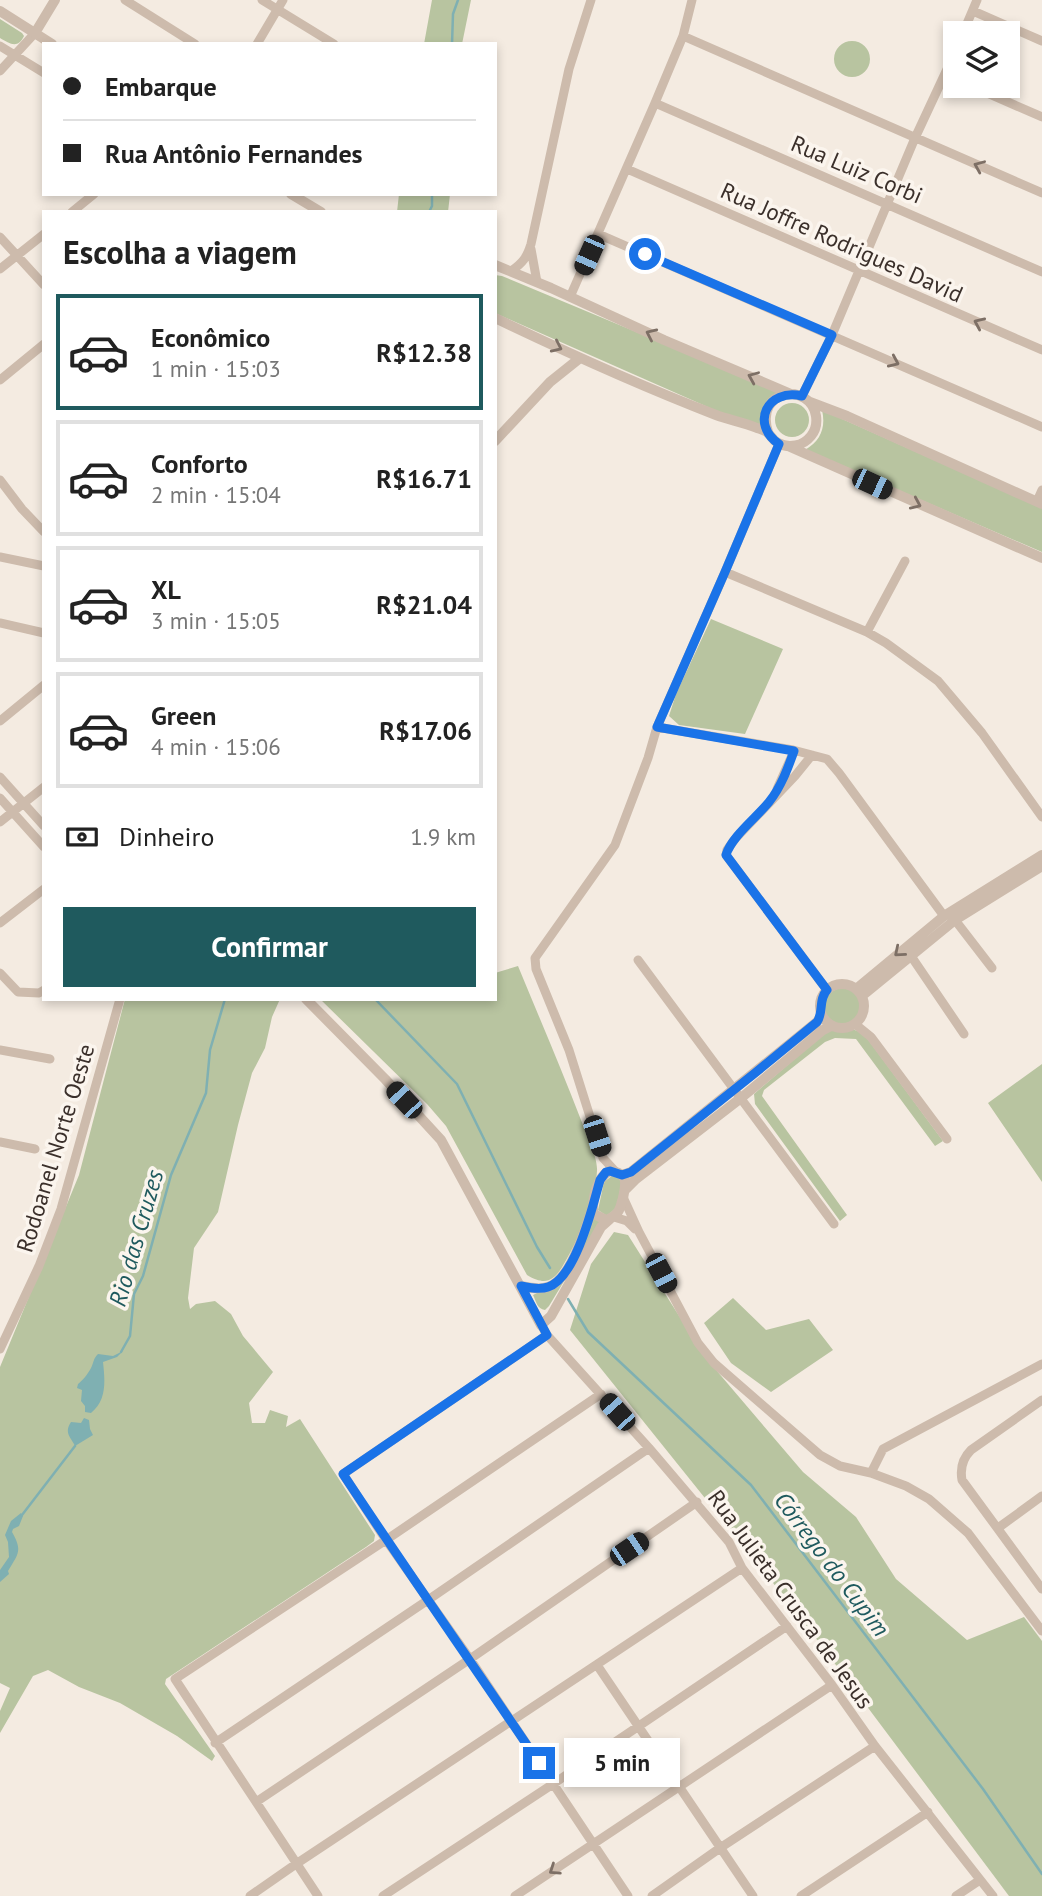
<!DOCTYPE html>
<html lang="pt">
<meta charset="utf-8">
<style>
body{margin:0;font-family:"PT Sans",sans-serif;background:#f2f2f2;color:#222;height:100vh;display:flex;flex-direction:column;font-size:26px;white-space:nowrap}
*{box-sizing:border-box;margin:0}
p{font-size:23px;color:#767676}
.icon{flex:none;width:38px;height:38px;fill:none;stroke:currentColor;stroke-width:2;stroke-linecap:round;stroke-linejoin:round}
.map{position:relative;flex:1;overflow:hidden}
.details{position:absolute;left:42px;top:210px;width:455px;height:791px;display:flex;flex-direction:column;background:#fff;border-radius:0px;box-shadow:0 4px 10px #0003}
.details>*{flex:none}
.banner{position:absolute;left:42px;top:42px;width:455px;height:154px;border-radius:0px;box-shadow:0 4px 10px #0003;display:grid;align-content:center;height:154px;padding:0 21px;background:#fff}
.tools{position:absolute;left:943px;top:21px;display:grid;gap:14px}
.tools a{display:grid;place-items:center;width:77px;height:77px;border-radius:0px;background:#fff;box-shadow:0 4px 10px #0003;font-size:35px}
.end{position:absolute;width:32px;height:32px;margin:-16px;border:9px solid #1a73e8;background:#fff;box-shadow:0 0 0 4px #fff}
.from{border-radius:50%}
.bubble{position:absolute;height:49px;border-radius:0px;background:#fff;box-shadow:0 4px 10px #0003;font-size:23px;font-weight:700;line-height:49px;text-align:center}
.car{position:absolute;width:21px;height:42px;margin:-21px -10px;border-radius:9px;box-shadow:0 0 5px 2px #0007;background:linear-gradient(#222 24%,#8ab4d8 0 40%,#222 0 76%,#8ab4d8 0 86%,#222 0)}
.banner b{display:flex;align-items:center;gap:24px;height:66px;font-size:26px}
.banner b+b{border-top:2px solid #e0e0e0}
.banner i{width:18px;height:18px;background:#222}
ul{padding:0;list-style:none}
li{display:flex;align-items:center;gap:21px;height:116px;margin:0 14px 10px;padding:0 7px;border:4px solid #e0e0e0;border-radius:0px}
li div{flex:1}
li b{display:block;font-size:26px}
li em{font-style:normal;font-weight:700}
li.on{border-color:#1f5a5e}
li>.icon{width:63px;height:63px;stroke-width:1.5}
h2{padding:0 21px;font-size:32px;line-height:84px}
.pay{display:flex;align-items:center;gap:18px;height:77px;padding:0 21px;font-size:26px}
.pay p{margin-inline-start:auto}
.cta{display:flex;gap:14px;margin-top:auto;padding:14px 21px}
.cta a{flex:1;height:80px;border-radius:0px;background:#1f5a5e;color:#fff;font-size:28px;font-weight:700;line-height:80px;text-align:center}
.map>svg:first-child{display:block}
</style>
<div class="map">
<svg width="1042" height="1896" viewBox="0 0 1042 1896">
<rect width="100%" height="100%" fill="#f4ebe1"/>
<path fill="#b8c4a0" d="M432,0H471L462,44H424Z
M0,19L22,33L24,36C18,49 10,44 0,38Z
M834 59a18 18 0 1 1 36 0a18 18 0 1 1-36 0Z
M399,194H450L448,212H397Z
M495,275L502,276L780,392C764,405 757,409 762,431L495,313Z
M775 420a17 17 0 1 1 34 0a17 17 0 1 1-34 0Z
M822,410L1042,508V552L805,450C821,441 826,427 822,410Z
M711,619L783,649L745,734L679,725L669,716L676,694Z
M518,966C539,1017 561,1068 581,1120C586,1134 598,1157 597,1171C597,1176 595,1182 594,1187C588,1214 579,1238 565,1262C555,1280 547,1287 527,1275L446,1126L427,1104L320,999H495V973Z
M824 1007a19 19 0 1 1 38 0a19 19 0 1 1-38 0Z
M125,999H280L272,1017L265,1048L252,1073L238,1125L218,1212L194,1248L188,1298L190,1309L196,1304L215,1301L231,1314L243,1336L273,1372L249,1403L252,1423H265L270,1410L288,1416L286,1427L300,1419L375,1535L374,1541L366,1547L166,1679L165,1684L215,1756L212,1761L177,1736L120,1703L79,1687L48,1670L33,1676L0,1733V1711L10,1688L0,1683V1367L79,1175Z
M834,1028C846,1030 853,1027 864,1034L943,1141L935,1146L856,1039L835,1038L825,1042L764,1090L762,1096L847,1215L840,1221L755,1104L754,1094L827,1031Z
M1042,1064V1182L988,1103Z
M613,1175L622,1180L617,1207L607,1216L598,1210L604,1182Z
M594,1218L600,1222L549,1306L545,1310C537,1309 536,1301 533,1295L539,1292L552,1290Z
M614,1232L628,1235L705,1357L803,1472L856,1517L896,1579L967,1640L1024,1617L1042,1641V1896H1009L794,1609L570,1330L591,1264Z
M733,1298L766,1330L809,1319L833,1350L771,1392L731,1363L704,1323Z"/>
<path fill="#7fb0b2" d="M123,1351L117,1357L103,1362C105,1381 107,1400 91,1413L85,1412V1406L81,1401L82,1390L77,1388L78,1384C82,1381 88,1374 91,1368C94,1362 93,1359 98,1354L113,1356Z
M84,1418L89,1420L90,1429L93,1435L75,1446C70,1436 64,1433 71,1422L81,1423Z
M21,1513L23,1516L19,1526L13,1529L12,1532C23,1551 18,1554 8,1571L9,1574L0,1582V1570L9,1557L8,1542L5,1535L11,1521Z"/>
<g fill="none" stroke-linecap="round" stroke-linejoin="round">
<path stroke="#7fb0b2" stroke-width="2.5" d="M452,44L453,14L458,0
M429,212L432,206V194
M375,999L457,1084L537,1247L550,1268
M568,1299L588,1332L751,1485L983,1789L1042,1874
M121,1352L130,1336L134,1294L143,1276L171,1175L206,1093L210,1050L225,999
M22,1515L75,1446"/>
<path stroke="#cdbbac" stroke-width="9" d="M125,0L195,44
M262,0L334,44
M973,11L1042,41
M963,33L977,0
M683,36L1042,193
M257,44L283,0
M0,46L44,73
M0,71L35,33
M945,74L956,79
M971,86L1042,117
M655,103L1042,272
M627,169L1042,350
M72,212L94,194
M598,234L1042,427
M0,237L44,285
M531,249L537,282
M0,269L44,234
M511,271C523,263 527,257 531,244L569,69L591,0
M570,297L655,103L683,36L692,0
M0,380L44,344
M802,396L832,335L915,138L956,50
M0,480L22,509L44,532
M1037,501L1042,490
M0,557L44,566
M725,572L867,632L886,643L938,681L982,733L1042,817
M0,623L44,633
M867,632L905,561
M0,721L44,685
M657,727L793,750L827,759L839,773L944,916
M812,755L795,776L735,839L727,850L726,855L827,990
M0,777L44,826
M777,789L794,751
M0,798L44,847
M0,822L44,787
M955,920L992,968
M0,923L44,889
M911,956L964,1034
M638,960L834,1224
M0,973L18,992L39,993L44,990
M855,1024L871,1037L947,1139
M0,1050L50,1059
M0,1142L35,1149
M615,1171L603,1158L569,1050L536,969L535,958L615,845L648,758L657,727L725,572L779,444
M623,1197L639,1232L698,1343L714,1363L820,1455L840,1466L871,1473L906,1486L929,1499L968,1533L1042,1631
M614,1217L627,1221L635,1229
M541,1325L547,1335L649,1448L729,1542L742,1568L832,1685L875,1746L993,1896
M547,1335L343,1474L386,1540L470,1659L628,1896
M0,1349L39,1266L61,1209L120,999
M1042,1400L971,1450C963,1458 960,1469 962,1480L1042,1589
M871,1473L883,1449L1042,1364
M998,1528L1042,1496
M597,1665L753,1896
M215,1743L428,1600L649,1448
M256,1802L470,1659L697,1502
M250,1896L296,1864L742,1568
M318,1896L175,1679L386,1540L601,1394
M383,1896L553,1784L787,1626
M515,1896L832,1685
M652,1896L720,1848L875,1746
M801,1896L928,1812
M956,1896L980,1880"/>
<path stroke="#cdbbac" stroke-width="10" d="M0,11L52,44
M35,33L55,0
M291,194L321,212
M495,265L551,288L664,340L791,394
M495,318C568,353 641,386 716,415C729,420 743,422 757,428C760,429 764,430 767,432C771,435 772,440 778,443C789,449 803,446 811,436C816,430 817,423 816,416C811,382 754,388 768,432
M810,402L847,416L1042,504
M495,441L550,382L580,358
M788,446L1042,558
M820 1006a22 22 0 1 1 44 0a22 22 0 1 1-44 0Z
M856,989L944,916L1042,855
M862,996L955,920L1042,866
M306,999L385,1079L441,1140L541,1325L551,1316L601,1227L610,1219
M610,1171C629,1173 626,1183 623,1198C621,1203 621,1210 616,1214C613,1218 610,1218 606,1220L594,1214C591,1201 597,1176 610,1171Z
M622,1175L631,1172L817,1022L821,1016V1012
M625,1190L636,1179L741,1098L823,1030L831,1026
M521,1286C530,1288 540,1290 548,1287C571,1280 586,1227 593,1206"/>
</g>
<defs><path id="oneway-chevron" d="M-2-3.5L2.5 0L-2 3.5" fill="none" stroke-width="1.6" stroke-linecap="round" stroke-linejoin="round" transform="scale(1.75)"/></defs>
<g stroke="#7d6f65">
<use href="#oneway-chevron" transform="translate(979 166) rotate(-157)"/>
<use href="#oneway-chevron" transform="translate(979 323) rotate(-156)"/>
<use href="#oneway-chevron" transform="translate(651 334) rotate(-155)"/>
<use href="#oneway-chevron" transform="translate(557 347) rotate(25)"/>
<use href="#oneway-chevron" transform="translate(894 362) rotate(24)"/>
<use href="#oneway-chevron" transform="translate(753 377) rotate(-157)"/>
<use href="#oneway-chevron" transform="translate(916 504) rotate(24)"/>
<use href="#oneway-chevron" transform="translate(899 952) rotate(140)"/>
<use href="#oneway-chevron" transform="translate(554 1870) rotate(146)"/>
</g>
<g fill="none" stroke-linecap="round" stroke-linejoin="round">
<path stroke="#1a73e8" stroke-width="9" d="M539,1763C474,1666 407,1571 343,1474L547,1335L521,1286C530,1288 540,1290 548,1287C576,1278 593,1205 600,1180L606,1172L610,1171L622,1175L631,1172L755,1073L817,1022C824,1012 818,1000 827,990L726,855C731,837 757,817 769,802C781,787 788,768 794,751L657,727L725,572L779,444C750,424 767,388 802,396L832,335L645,254"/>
</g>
<g text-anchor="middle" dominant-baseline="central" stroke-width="7" stroke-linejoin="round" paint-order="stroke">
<g font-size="23" fill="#3b302b" stroke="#fbf5ee">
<text transform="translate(857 169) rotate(23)">Rua Luiz Corbi</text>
<text transform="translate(842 242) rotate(24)">Rua Joffre Rodrigues David</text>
<text transform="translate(55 1148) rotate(-73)">Rodoanel Norte Oeste</text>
<text transform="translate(791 1599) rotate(54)">Rua Julieta Crusca de Jesus</text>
</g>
<g font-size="24" font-style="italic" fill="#1f5a5e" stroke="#fbf5ee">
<text transform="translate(136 1238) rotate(-74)">Rio das Cruzes</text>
<text transform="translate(832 1564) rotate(53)">Córrego do Cupim</text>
</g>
</g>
</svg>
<div class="tools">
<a><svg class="icon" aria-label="layers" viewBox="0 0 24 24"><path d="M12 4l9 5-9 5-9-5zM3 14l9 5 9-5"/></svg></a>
</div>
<i class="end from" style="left:645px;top:254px"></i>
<i class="end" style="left:539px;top:1763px"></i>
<div class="bubble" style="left:564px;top:1738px;width:116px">5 min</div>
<i class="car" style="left:589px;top:255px;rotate:204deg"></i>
<i class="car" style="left:872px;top:484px;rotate:115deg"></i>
<i class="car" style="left:404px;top:1100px;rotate:317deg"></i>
<i class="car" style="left:597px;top:1136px;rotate:162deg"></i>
<i class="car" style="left:661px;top:1273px;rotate:152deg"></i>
<i class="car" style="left:617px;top:1412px;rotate:318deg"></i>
<i class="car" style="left:629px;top:1549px;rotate:56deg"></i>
<div class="banner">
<b><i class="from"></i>Embarque</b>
<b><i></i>Rua Antônio Fernandes</b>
</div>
<section class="details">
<h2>Escolha a viagem</h2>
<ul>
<li class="on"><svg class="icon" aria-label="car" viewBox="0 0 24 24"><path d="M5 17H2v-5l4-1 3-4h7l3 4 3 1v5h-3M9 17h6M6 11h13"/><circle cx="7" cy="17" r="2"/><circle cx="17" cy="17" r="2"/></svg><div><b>Econômico</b><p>1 min · 15:03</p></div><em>R$12.38</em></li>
<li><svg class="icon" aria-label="car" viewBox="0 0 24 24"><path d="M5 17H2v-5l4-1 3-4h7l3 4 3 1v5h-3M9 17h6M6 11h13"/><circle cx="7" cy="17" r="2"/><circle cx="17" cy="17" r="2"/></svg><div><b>Conforto</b><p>2 min · 15:04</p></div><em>R$16.71</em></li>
<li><svg class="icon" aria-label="car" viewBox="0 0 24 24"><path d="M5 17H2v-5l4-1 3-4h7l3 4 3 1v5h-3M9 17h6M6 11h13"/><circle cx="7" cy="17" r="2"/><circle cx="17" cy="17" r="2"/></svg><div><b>XL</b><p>3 min · 15:05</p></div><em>R$21.04</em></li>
<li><svg class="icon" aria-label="car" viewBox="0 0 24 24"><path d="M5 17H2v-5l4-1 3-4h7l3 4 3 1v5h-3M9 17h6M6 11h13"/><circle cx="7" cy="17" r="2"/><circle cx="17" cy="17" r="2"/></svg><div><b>Green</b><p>4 min · 15:06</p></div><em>R$17.06</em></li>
</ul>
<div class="pay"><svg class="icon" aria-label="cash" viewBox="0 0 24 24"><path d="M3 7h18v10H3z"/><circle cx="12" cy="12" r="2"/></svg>Dinheiro<p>1.9 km</p></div>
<div class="cta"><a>Confirmar</a></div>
</section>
</div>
